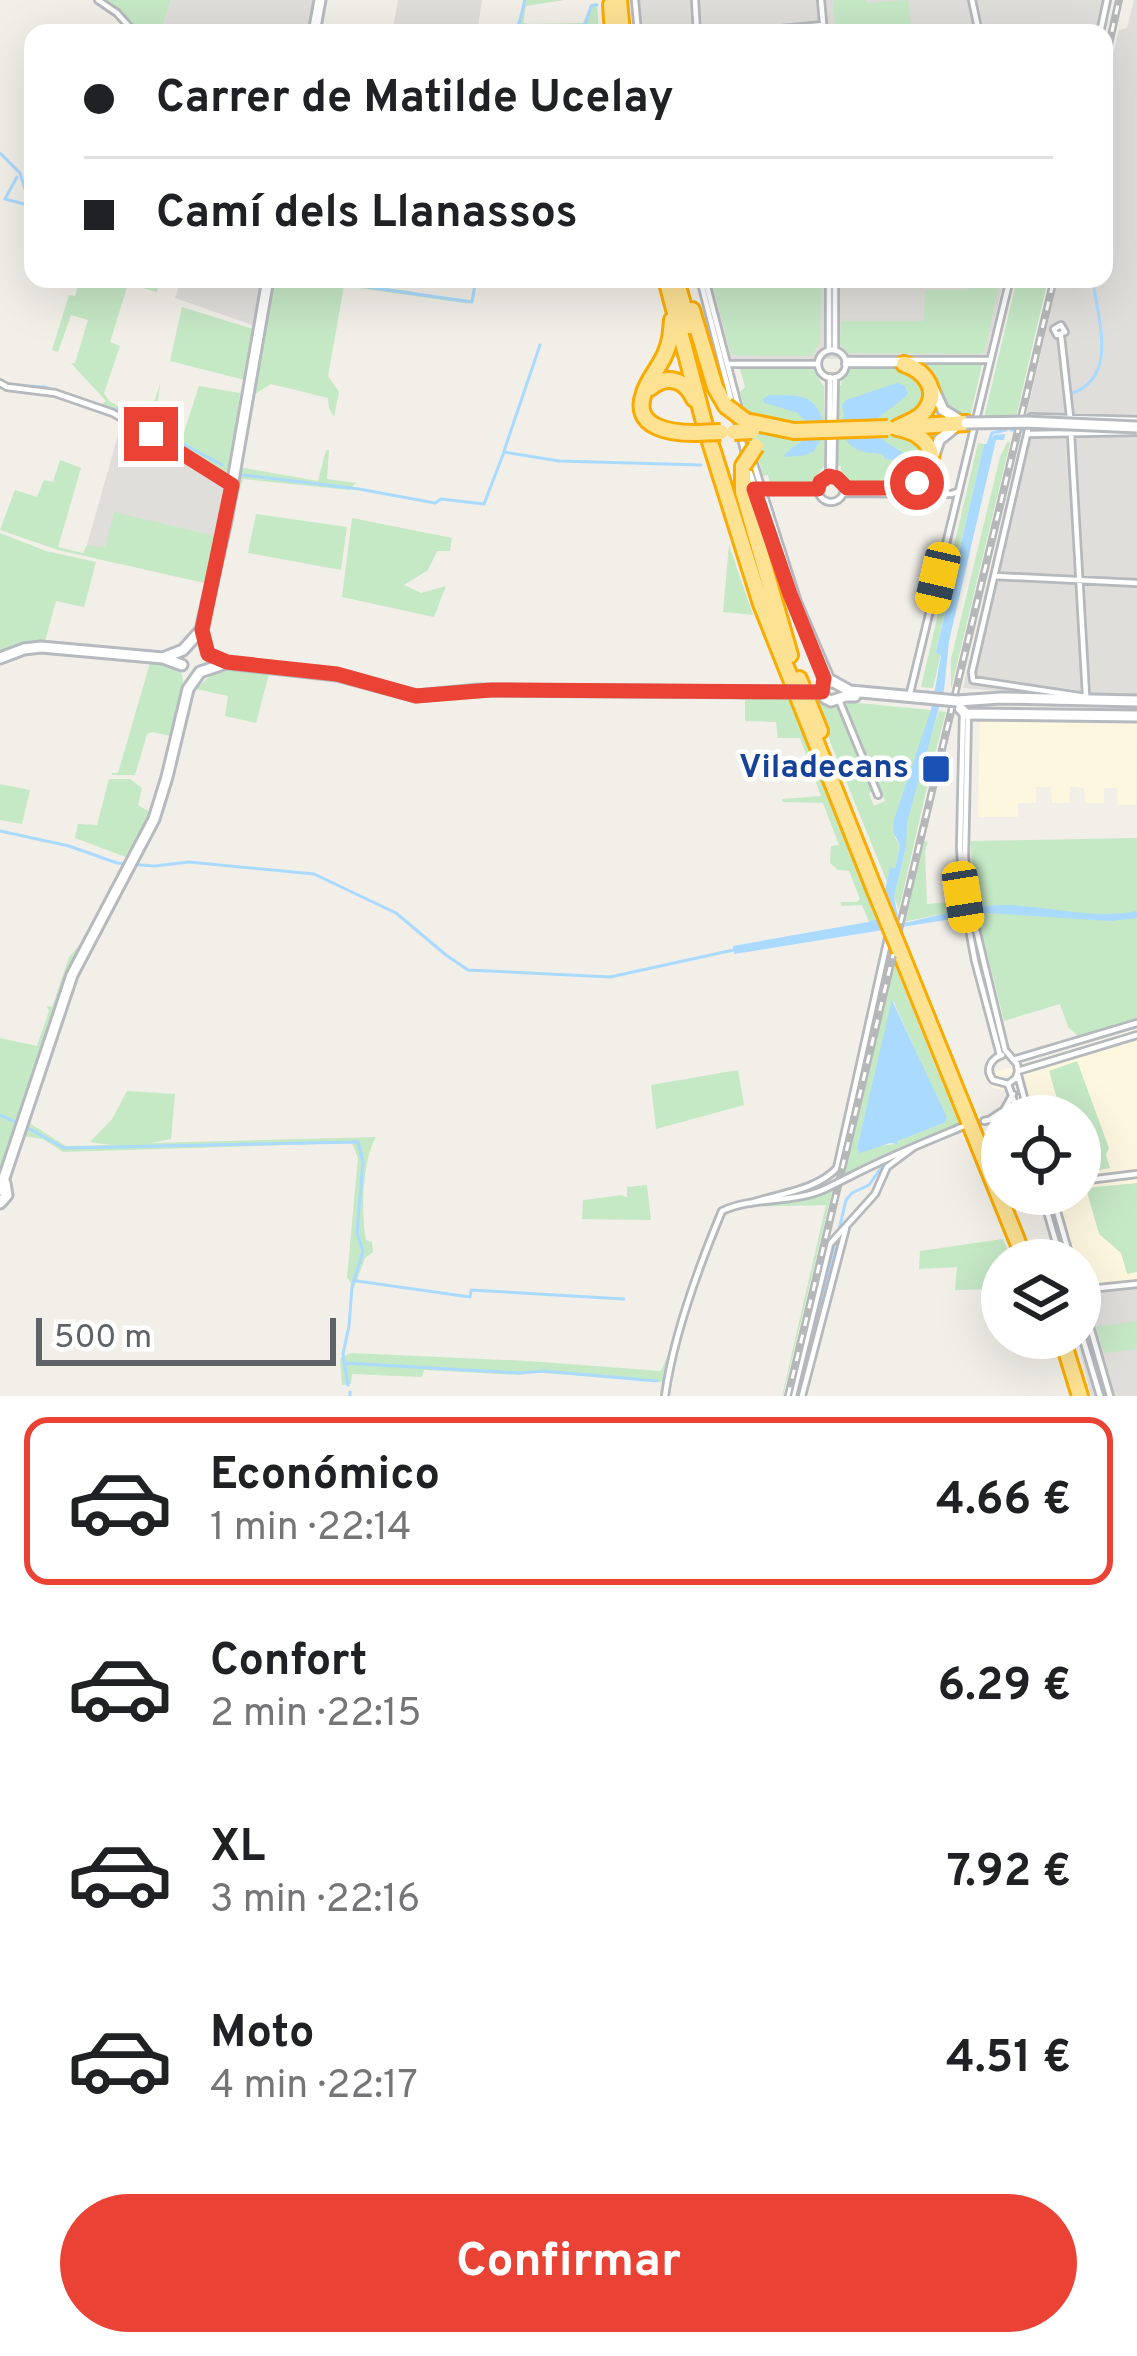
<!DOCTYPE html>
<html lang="es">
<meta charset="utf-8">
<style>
body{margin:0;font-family:Overpass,sans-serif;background:#f6f6f6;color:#202124;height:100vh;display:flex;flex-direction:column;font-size:45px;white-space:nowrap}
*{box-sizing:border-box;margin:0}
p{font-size:39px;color:#757577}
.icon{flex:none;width:66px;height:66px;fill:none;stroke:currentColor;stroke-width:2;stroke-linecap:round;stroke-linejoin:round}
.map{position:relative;height:1396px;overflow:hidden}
.details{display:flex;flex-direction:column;background:#fff;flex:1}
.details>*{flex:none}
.banner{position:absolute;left:24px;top:24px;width:1089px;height:264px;border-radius:24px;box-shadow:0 12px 48px #0002;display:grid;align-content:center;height:264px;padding:0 60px;background:#fff}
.tools{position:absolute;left:981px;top:1095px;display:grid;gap:24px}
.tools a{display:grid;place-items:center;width:120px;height:120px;border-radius:50%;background:#fff;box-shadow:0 12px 48px #0002;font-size:60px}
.scale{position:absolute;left:36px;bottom:30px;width:300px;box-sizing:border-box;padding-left:12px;border:6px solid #5f6368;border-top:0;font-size:33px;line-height:42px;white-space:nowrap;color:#5f6368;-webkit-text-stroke:9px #fff;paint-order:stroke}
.end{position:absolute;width:54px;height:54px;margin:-27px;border:15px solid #ea4335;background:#fff;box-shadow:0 0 0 6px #fff}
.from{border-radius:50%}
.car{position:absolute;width:36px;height:72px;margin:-36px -18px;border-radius:15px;box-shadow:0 0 9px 3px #0007;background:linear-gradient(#f5c518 24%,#345 0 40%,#f5c518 0 76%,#345 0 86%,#f5c518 0)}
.banner b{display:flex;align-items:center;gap:42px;height:114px;font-size:45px}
.banner b+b{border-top:3px solid #e0e0e0}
.banner i{width:30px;height:30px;background:#202124}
ul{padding:21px 0 0;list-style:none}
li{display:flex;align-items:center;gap:36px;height:168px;margin:0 24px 18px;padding:0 36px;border:6px solid transparent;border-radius:24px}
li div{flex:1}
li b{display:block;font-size:45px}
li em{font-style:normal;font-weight:700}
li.selected{border-color:#ea4335}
li>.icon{width:108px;height:108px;stroke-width:1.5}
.cta{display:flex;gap:24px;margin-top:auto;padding:24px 60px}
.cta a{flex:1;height:138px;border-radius:72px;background:#ea4335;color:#fff;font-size:48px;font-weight:700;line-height:138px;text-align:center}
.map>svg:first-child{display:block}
</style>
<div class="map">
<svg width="1137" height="1396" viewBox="0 0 1137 1396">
<rect width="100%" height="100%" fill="#f1efe8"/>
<path fill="#fef7e0" d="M980,721L1137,723L1136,805H1118L1117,788H1104V803H1085L1084,788L1070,786L1069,803H1052L1051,787H1036V803H1018V817H978Z
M1137,1029V1287L1080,1293V1260H1057L1038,1194H1080V1116H1015L1007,1091L993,1088L983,1076Z"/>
<path fill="#e0deda" d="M171,0H317L311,33H160Z
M398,0H482L477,33H392Z
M631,0H1108L1103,33H635Z
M1134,0H1137V703L963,688L1058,279H1104V91L1119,30L1127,28Z
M181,279H263L255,326L175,298Z
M707,279H1004L986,357L728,360Z
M122,421L230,485L220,537L115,513L105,549L87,545Z
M1137,1287V1396H1091L1077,1338H1080V1293Z"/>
<path fill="#c5e8c5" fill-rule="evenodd" d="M102,0H171L160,33H140L126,18Z
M523,0H564L526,6L523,23L530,24L583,23L591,4L597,3L599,33H563L564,28H519Z
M833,0H866L867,3L908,0L912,33H836Z
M80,279H160L157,292L128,284L110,342L120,346L104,393L109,401L148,422L160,384L156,421L164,427L184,432L199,386L240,393L229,480L158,434L100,405L106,401L71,363H75L88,320L71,315L58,352L52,350L69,295L75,296Z
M272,279H332L333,282L409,291L471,304L344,286L328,376L339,392L334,417L329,408L328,398L271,384L255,394L248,406Z
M711,279H821L820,343L811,356L732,355Z
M969,279H1000L985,350L981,354L848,353L840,344L841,321H924L925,290H968Z
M1017,279H1048L1016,417L984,418Z
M182,307L253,329L245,380L170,361Z
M918,363H980L982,365L970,417C933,409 944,383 918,363Z
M896,365H902L926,383L922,443L926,469L897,487L896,484L851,483L841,471V466H837V385H841L842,379L851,368H895Z
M812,368L824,387V466L811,483H770L768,475L763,476L740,392L745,387L740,369Z
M1008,441L1010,443L951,689V659L1000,457Z
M978,443L984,444L936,651L941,653L933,688L921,687Z
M326,450H329L327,479L356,483L349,490L243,479L224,550L239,467L318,481Z
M60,460L81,468L58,547L83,553L87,545L105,548L114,512L220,537L209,584L58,550L0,530L15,490L37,497L44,480L53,482Z
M256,514L347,527L341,570L248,553Z
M352,518L452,538L450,551H437L428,570L404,585L421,593L446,586L434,617L342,597Z
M0,533L46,551L96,562L84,607L56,601L44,645L0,655Z
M729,545L753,615L723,612Z
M150,663C159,664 172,661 179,669C189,680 177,722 174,737L152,732L147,734L135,775H112V773H118Z
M233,670L269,674L256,723L225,716L228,696L196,689L212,674Z
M695,695H790L880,914L877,919L869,922L862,905L842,906L840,902H857L860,899L849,871L838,870L830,863L831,846L839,845L823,803L782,802V799L821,796L800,738H778L776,722L745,721V700Z
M817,701L828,707H836L842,714L873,787L869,794L874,806L885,801L846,705L848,702L931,710L895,838L900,846L895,870L890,868L887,882L814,702Z
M939,711L946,712L933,761H930L927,772L930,774L899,909L894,897L906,847L904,825L907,808Z
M109,779H130L142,788L138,805L153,814L131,859L75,838L78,824L97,825Z
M0,784L30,790L22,824L0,820Z
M1137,838V1018L1078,1036L1068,1027L1060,1004L1004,1021L978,917L970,841Z
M924,841L928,842L925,851L927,904L959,901L961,910L903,922Z
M82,942L76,952L0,1176V1038L37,1046L49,1011L47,1006L52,1007L69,957Z
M896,955V968L959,1124L904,1146L842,1178ZM893,1000L941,1109L944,1123L898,1141L896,1144L857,1148Z
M1077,1061L1109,1148L1106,1155L1110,1168L1080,1174V1116H1062L1049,1071Z
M738,1070L744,1105L656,1129L651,1085Z
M127,1091L175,1094L171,1139L151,1143L376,1137C362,1161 361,1214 366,1240L372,1242L373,1252L365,1258L354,1288L347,1277L358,1158L352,1143L63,1152L43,1139L22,1136L26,1121L66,1146L111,1145L90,1142L112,1119Z
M1137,1183V1272L1127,1274L1121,1253L1099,1234L1086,1188Z
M647,1185L651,1220L582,1219L583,1200L622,1195L627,1198V1187Z
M833,1188L783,1396H782L826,1205L735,1207L813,1198Z
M1003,1239L1012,1260H1002V1289L955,1290L957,1267L919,1269L920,1251Z
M1137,1321V1349L1104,1353L1096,1327Z
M675,1337L664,1382L529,1372L520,1375L424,1370L422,1377L352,1374L351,1384L342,1385L340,1358L351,1353L528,1361L661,1371Z"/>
<path fill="#aadaff" d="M897,383L904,385L908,393C898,407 882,410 872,425C881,447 906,448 917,466L903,473L896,472L898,467L893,460L885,459L883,454C862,452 853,453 841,432L824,433L814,451L806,455L786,457L784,456C793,444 807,442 813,427L796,412L764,403L763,399L769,395C800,396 815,392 824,425H840L844,416L842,406L846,400Z
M1005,434L1004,440H996L949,641L944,690L907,822L906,847L894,897L898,917L904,923C937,916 972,905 1006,905C1050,906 1094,920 1137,911V918L1110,921L989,913L734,954L733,946L868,922L877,919L880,914L890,867L895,869L900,846L893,831L894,820L931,710L941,656L936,652L984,444H988L994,435Z
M892,1000L947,1118L944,1123L898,1141L897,1144L890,1143L860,1153L857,1148Z"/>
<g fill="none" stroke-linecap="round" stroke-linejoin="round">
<path stroke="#aadaff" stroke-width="3" d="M525,0L519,24L521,28L585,25L591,6L597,5
M127,21L138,33
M0,153L20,173L30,205L33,207
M17,177L5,199L28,205
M289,279L307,285L346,284L472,302L476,279
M0,380L5,383
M9,385L45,387L80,399
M1073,393C1120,375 1096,315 1093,279
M101,407L122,411L222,465
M1020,429L1025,430
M1011,430H1013
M1036,431L1049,428
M988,445L992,433L1006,430
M504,451L540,345
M243,475L359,489L435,503L441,499L484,504L504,452L559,461L701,465
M0,831L69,846L117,863L154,866L189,862L314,874L396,913L446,955L468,970L610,977L738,949
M0,1115L18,1123
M26,1127L64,1148L358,1142L363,1161L357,1234L363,1251L352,1287L349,1326L343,1354L348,1385
M839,1230L846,1200L852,1193L869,1185L883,1165
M357,1281L470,1297L471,1290L624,1299
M344,1363L521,1373L543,1371L657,1381
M350,1396V1392
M799,1396L835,1247"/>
<defs>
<path id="street" d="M98,0L117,13L135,33
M635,0L638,33
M695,0L697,33
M821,0L824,33
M972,0L979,33
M739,33L823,25
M1100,33L1107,0
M700,279L733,407
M705,279L739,409
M829,279V350
M835,279V350
M1061,325L1065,332L1057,335L1054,329Z
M1061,336L1070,417L1086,695
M818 364a14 14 0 1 1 28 0a14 14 0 1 1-28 0Z
M845,360H990
M728,364H818
M845,364H900
M0,383L7,387L55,393L113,413L232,485
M736,418L745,454
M1028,434L1137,432
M753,461L798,602L832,681
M749,470L790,594L824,685
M829,476L830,377
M833,476L835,377
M818 489a13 13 0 1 1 26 0a13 13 0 1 1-26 0Z
M844,488L896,489
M760,489H818
M844,493L952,494L957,492
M994,576L1137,583
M909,697L1010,279
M1086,697L973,680L972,672L1031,417L1137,420
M839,700L878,795
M963,713L960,847L963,897L975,961L1000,1055
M968,715L965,856L968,896L1005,1050L1017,1064L1018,1071
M1002,1055C990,1059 985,1070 993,1080L1008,1084L1016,1078L1018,1071
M1016,1059L1137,1023
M1018,1071L1137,1035
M1018,1075L1029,1116
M1008,1084L1019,1116
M1005,1116L1018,1113
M989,1120L1004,1110L1013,1094
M984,1121L1002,1117
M849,1177C887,1157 925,1142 964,1126
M1080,1181L1137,1174
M1042,1194L1061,1260
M1052,1194L1071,1260
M751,1203C780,1193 815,1191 837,1168L888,938
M1080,1290L1137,1284
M1080,1292L1110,1396
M1080,1329L1100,1396
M665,1396C673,1338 699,1266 722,1211C754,1196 792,1204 825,1189
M793,1396L830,1244L875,1194L887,1167L914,1147
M802,1396L846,1228"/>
<path id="secondary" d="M314,33L320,0
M934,390L943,410L961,421
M934,455L939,440L955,427
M201,630L208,654L227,663L337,675L416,696L478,690L782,692
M0,658L24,649L41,647L163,658L182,665
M163,658L183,650L201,630L226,521L268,279
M822,691L824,685L832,681L850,691L926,698
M822,691L825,698L831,701L846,696H855
M957,701L1001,698L1137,701
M960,708L966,714L1137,716
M0,1190L72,975L154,819L167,777L188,689L200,672L227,663
M0,1203L7,1195L5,1183"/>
<path id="highway" d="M619,0L622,33
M611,5L613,33
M666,279L705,426L761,604L876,893
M676,279L689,326
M692,310L715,387L726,406
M672,320C671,330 671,340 667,349C662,365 649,377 644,393C631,428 671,433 695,433
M650,388C667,374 685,379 694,399
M746,421L794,431
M905,427L966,423
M897,428C903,429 912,432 917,435C944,453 928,483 902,488
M897,428C906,423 917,420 924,412C941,391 925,371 904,364
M743,466V492L790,655
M799,679L820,731
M900,951L1025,1260
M1062,1338L1080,1396"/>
</defs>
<use href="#street" stroke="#b5b8bc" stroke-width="10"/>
<use href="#secondary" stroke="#b6babf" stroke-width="15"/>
<use href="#highway" stroke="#f9ab00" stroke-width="20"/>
<use href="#street" stroke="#fff" stroke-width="4.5"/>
<use href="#secondary" stroke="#fff" stroke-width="9"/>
<use href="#highway" stroke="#fde293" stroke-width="14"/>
<defs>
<path id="rail" d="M1104,67L1119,0
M788,1396L1054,279"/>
</defs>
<use href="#rail" stroke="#b6b7b8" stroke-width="8"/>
<use href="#rail" stroke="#fff" stroke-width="3" stroke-dasharray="9" stroke-linecap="butt"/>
<defs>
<path id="street-bridge" d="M825,1189L849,1177"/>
<path id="secondary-bridge" d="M966,423L1026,422L1137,427
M782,692H815
M926,698L957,701"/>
<path id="highway-bridge" d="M726,406L746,421
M794,431L888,428
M734,432L752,431
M695,433L721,432
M743,466L756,446
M876,893L900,951"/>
</defs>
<use href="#street-bridge" stroke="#b5b8bc" stroke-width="10" stroke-linecap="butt"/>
<use href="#secondary-bridge" stroke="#b6babf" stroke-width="15" stroke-linecap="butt"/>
<use href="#highway-bridge" stroke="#f9ab00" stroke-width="20" stroke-linecap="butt"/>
<use href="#street-bridge" stroke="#fff" stroke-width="4.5"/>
<use href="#secondary-bridge" stroke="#fff" stroke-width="9"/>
<use href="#highway-bridge" stroke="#fde293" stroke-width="14"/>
</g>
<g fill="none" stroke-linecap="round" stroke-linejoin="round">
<path stroke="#ea4335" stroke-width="15" d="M151,434L232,485L202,630L208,654L227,662L337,674L416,696L491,690L822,692L824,678L790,594L754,489H818L820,482L829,476L837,478L847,488H902L917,483"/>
</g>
<rect fill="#1a4fb4" stroke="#fff" stroke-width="4.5" x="921" y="754" width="30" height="30" rx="6"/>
<g text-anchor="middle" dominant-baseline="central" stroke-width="9" stroke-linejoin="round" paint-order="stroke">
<g font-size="33" font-weight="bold" fill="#164399" stroke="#fff" text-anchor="end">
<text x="909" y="769">Viladecans</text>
</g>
</g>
</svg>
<div class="tools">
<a><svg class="icon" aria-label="locate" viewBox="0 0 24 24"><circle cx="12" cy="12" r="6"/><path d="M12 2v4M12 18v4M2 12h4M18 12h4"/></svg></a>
<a><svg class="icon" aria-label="layers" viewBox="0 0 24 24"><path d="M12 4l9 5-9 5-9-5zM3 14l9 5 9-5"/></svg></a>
</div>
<div class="scale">500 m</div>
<i class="end from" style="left:917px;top:483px"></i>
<i class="end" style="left:151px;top:434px"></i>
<i class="car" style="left:938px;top:578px;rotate:193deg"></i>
<i class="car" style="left:963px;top:897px;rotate:171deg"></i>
<div class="banner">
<b><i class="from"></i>Carrer de Matilde Ucelay</b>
<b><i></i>Camí dels Llanassos</b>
</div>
</div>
<section class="details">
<ul>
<li class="selected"><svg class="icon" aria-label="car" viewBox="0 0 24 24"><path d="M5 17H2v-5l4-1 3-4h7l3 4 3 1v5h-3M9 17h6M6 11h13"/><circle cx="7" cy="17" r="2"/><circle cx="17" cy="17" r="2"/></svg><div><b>Económico</b><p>1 min · 22:14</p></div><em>4.66 €</em></li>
<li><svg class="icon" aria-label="car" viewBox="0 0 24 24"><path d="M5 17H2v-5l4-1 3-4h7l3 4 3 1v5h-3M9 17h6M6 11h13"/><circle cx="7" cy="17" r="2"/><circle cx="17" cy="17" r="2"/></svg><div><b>Confort</b><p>2 min · 22:15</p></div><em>6.29 €</em></li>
<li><svg class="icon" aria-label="car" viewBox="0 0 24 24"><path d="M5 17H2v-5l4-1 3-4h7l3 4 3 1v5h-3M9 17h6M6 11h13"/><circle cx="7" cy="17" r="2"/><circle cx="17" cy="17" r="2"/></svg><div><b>XL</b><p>3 min · 22:16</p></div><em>7.92 €</em></li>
<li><svg class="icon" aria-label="car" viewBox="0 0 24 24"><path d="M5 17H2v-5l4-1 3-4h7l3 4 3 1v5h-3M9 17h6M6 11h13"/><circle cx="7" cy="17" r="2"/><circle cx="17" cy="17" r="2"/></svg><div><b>Moto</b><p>4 min · 22:17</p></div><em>4.51 €</em></li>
</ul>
<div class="cta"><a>Confirmar</a></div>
</section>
